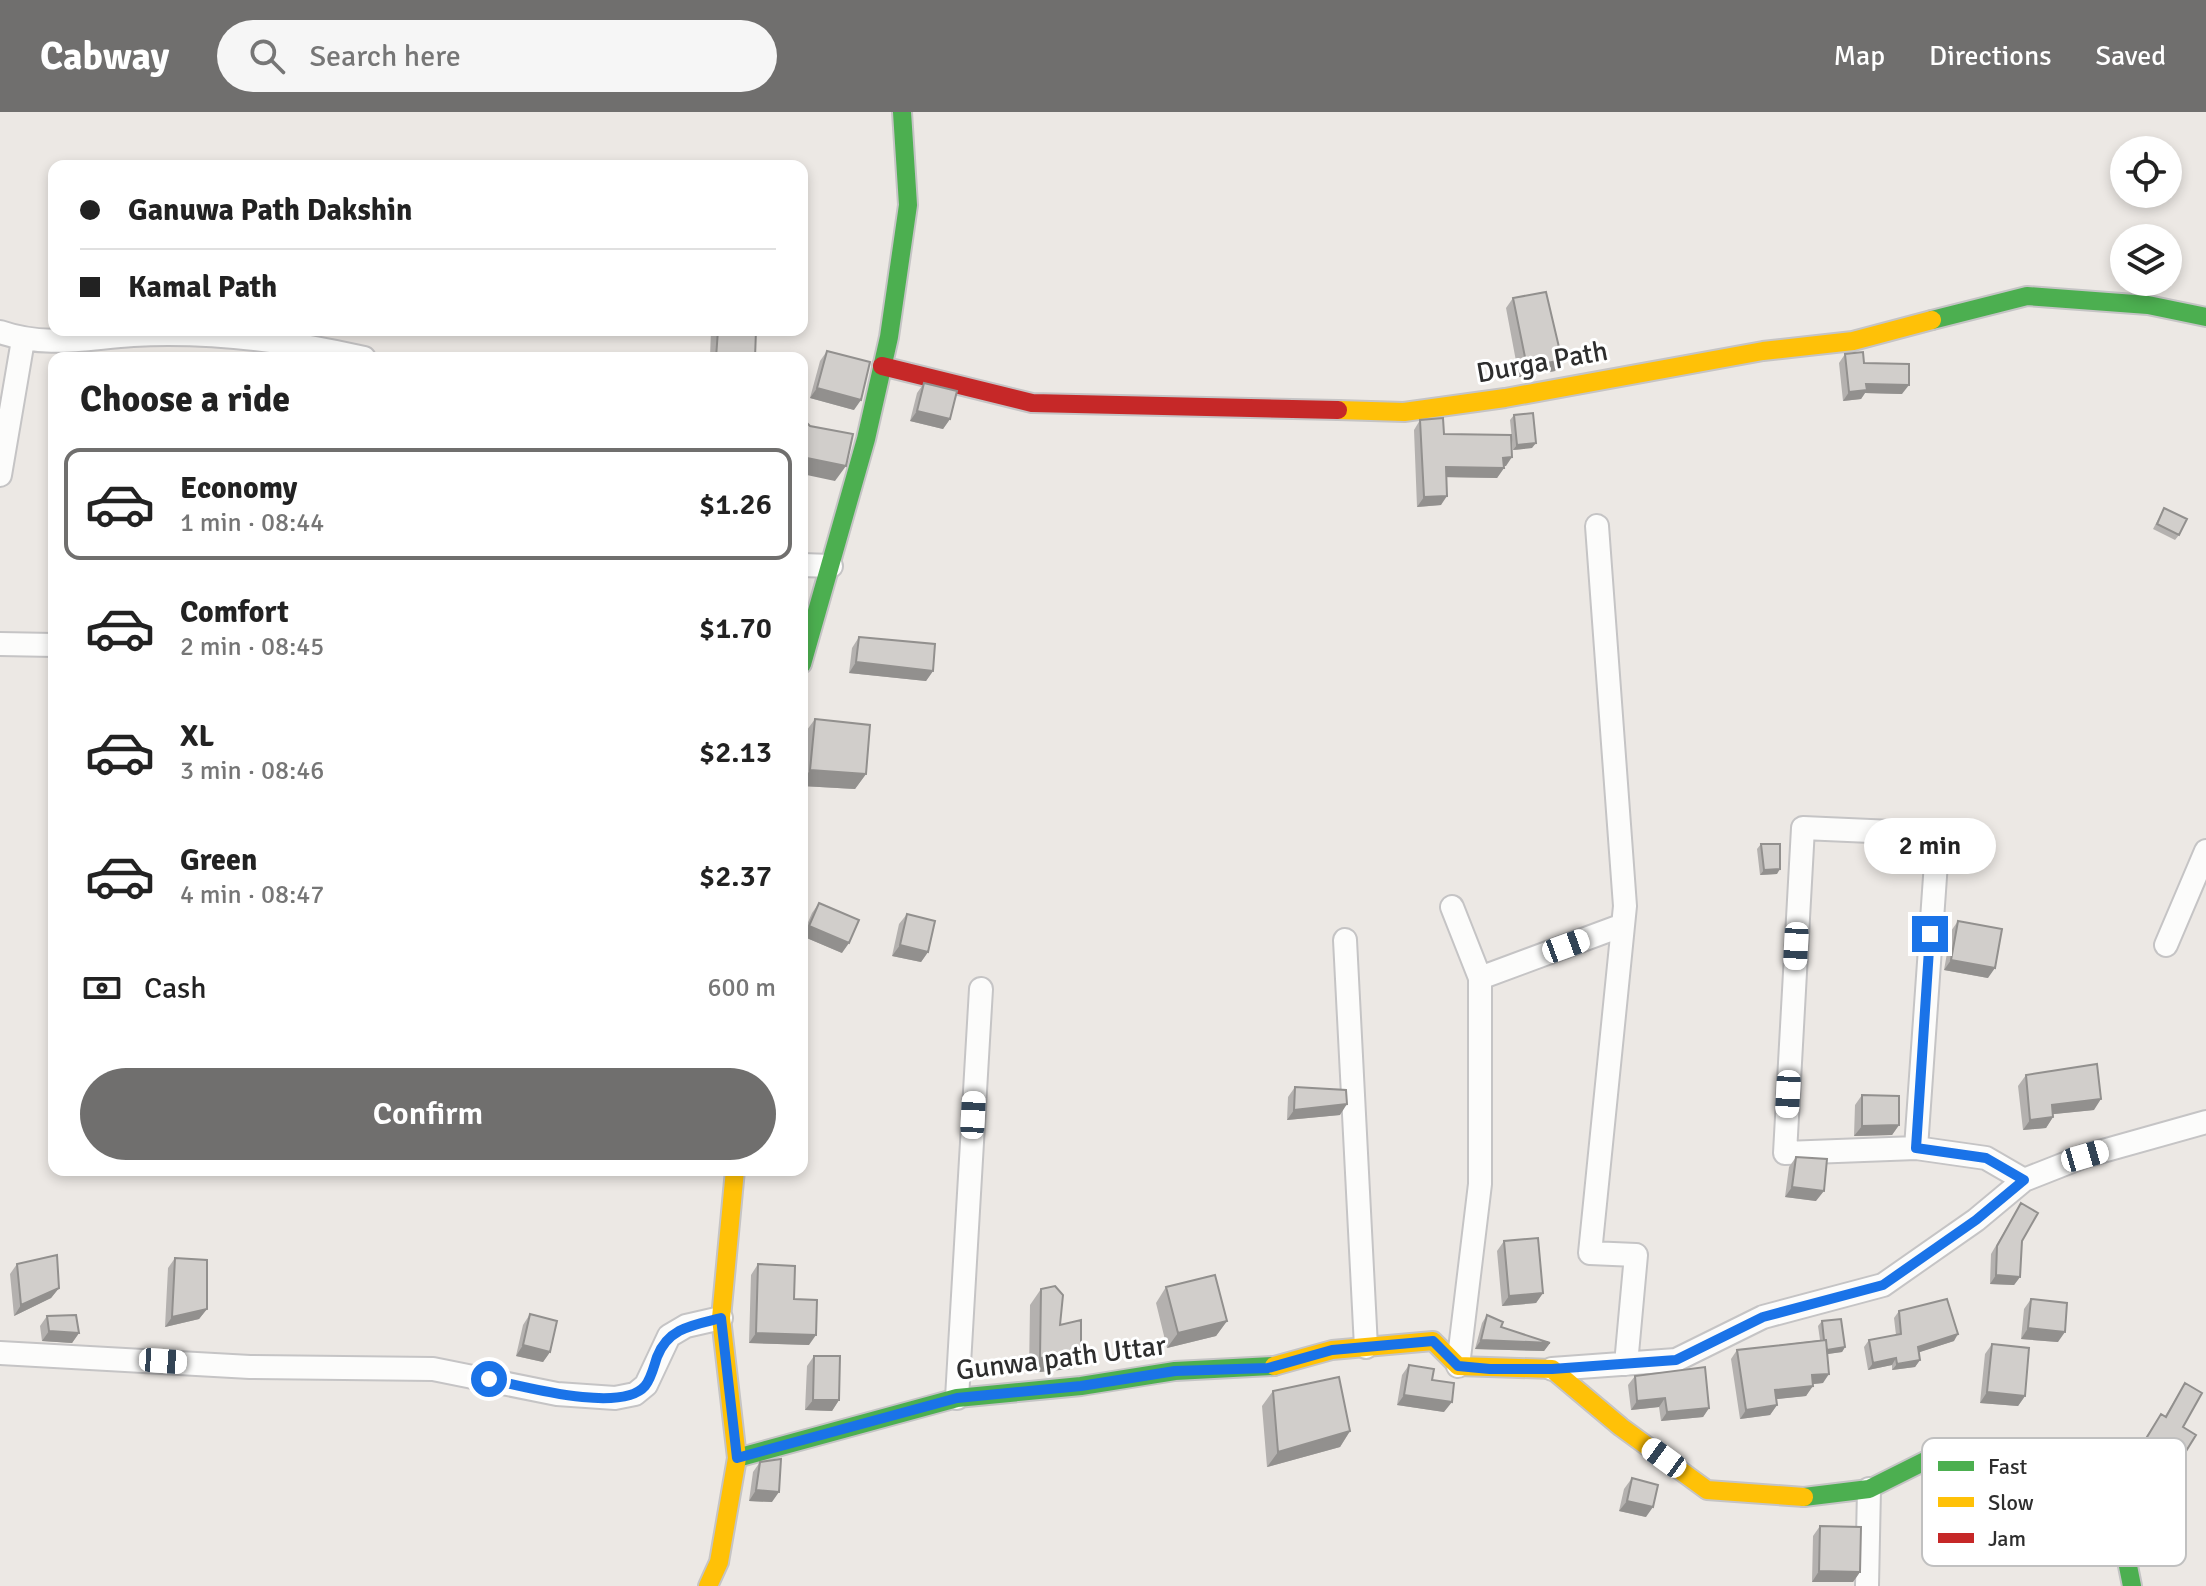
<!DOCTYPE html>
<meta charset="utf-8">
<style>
body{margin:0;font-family:Signika,sans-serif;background:#f6f6f6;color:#222;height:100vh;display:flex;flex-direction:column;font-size:30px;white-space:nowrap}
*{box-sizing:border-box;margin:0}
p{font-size:26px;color:#767676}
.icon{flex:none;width:44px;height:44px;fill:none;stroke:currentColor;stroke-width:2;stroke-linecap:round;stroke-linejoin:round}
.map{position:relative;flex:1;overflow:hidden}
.drawer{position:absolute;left:48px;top:240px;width:760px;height:824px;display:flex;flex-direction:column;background:#fff;border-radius:16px;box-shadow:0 4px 12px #0003}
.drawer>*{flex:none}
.guide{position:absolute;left:48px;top:48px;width:760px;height:176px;border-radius:16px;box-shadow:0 4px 12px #0003;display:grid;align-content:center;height:176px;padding:0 32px;background:#fff}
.controls{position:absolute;left:2110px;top:24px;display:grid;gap:16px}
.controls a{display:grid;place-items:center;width:72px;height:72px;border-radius:50%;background:#fff;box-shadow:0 4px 12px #0003;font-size:40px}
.end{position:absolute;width:36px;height:36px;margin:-18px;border:10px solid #1a73e8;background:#fff;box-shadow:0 0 0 4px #fff}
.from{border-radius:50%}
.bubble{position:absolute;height:56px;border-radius:28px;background:#fff;box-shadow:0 4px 12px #0003;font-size:26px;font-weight:600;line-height:56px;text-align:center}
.car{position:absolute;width:24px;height:48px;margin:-24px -12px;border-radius:10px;box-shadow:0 0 6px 2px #0007;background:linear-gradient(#fff 24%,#345 0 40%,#fff 0 76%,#345 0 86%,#fff 0)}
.guide b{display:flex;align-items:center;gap:28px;height:76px;font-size:30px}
.guide b+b{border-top:2px solid #e0e0e0}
.guide i{width:20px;height:20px;background:#222}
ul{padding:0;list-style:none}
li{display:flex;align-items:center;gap:24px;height:112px;margin:0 16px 12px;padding:0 16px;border:4px solid transparent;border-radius:16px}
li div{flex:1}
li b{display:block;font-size:30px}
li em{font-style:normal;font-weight:600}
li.on{border-color:#706f6e}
li>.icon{width:72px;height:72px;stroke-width:1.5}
h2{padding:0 32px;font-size:36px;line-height:96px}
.pay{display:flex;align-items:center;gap:20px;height:88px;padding:0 32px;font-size:30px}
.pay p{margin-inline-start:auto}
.cta{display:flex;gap:16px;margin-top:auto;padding:16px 32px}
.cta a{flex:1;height:92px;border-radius:48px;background:#706f6e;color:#fff;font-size:32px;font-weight:600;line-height:92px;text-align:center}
header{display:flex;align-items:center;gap:48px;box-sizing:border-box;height:112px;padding:0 40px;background:#706f6e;color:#fff}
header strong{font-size:38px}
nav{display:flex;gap:44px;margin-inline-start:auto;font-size:28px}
.search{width:560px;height:72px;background:#f6f6f6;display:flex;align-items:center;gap:20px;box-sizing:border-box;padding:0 28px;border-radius:44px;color:#767676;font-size:30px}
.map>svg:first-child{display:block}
</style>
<header>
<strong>Cabway</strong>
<div class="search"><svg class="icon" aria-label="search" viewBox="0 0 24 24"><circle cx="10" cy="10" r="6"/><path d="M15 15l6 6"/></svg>Search here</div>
<nav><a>Map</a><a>Directions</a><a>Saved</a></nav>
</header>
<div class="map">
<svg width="2206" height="1474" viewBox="0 0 2206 1474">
<rect width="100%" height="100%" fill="#ece8e4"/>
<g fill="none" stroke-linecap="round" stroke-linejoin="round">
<defs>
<path id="street" d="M0,220C46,236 86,226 133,223C210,219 290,229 364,246
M0,363L23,228
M1597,414L1625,794L1590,1141L1636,1143L1626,1252
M802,453L831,454
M0,532L54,533
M1452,795L1480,866V1072L1458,1254
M1345,828L1366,1235
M2166,833L2206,739
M1480,866L1623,813
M1916,1036L1938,722L1803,716L1785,1041L1916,1036L1986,1046L2024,1068
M0,1241L250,1255L433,1257L557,1282L615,1286L635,1282L646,1273L669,1224L686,1214L721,1206
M1552,1257L1676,1248L1763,1205L1883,1173L1976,1108L2024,1068L2085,1044L2206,1010
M957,1286L981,877
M1867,1474L1869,1377"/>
<path id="fast" d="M1932,208L2027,184L2148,193L2206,205
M802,552L866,327L889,225L908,93L902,0
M737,1346L957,1286L1081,1274L1175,1259L1274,1254
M1804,1385L1869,1377L1927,1348L1995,1342L2072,1381L2120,1414L2132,1474"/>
<path id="slow" d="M1338,298L1404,300L1505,286L1763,239L1853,229L1932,208
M1274,1254L1332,1238L1433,1229L1458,1254L1552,1257L1621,1315L1707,1378L1804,1385
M708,1474L719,1450L737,1346L721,1206L735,1058"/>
<path id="jam" d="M882,254L1032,291L1338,298"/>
</defs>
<use href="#street" stroke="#c5c4c5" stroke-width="26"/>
<use href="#fast" stroke="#c5c4c5" stroke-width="22"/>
<use href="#slow" stroke="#c5c4c5" stroke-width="22"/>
<use href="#jam" stroke="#c5c4c5" stroke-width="22"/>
<use href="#street" stroke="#fcfcfb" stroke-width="22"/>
<use href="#fast" stroke="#4caf50" stroke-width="18"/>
<use href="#slow" stroke="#ffc107" stroke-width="18"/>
<use href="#jam" stroke="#c62828" stroke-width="18"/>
</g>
<path fill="#b4b1af" d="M1513,186L1562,248L1555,259L1519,265L1506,196Z
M711,218H756L755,246H710Z
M827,239L854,298L810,286L820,249Z
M1845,242L1864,251L1902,282L1865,281L1861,287L1843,289L1839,251Z
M924,271L950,307L943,317L910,309L917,281Z
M1514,303L1532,336L1513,338L1510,308Z
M1420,308L1444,322L1506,354H1504V356L1497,366L1446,365L1441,393L1417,395L1414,318Z
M2164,396L2179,423L2175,428L2153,417Z
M859,525L933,559L926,569L849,561L852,536Z
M815,607L866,662L855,677L802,674V649L804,622Z
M1761,732L1777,762L1760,763L1757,737Z
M819,791L842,841L802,824L812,801Z
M907,802L928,840L921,850L892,844L899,812Z
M1958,809L1988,866L1944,858L1951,819Z
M2026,963L2094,998L2053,1002V1005L2046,1016L2023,1018L2018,974Z
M1295,975L1340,1003L1287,1008L1288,985Z
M1862,983L1899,1013L1892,1023L1854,1024L1855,993Z
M1796,1045L1816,1089L1785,1085L1789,1055Z
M2021,1091L2020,1165L2014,1173L1990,1172L1991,1142Z
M1504,1129L1543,1181L1536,1191L1502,1194L1497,1139Z
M175,1146L207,1197L199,1207L165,1215L168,1156Z
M17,1152L59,1176L51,1186L14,1204L10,1162Z
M758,1152L794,1187L809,1233L749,1231L751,1163Z
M1166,1175L1227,1209L1216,1224L1167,1236L1156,1191Z
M1041,1177L1060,1213L1070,1257L1029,1261L1030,1193Z
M2031,1187L2058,1230L2021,1227L2024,1197Z
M1899,1199L1954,1229L1919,1240L1920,1248L1915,1255L1892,1258V1253L1868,1258L1864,1235L1869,1228L1896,1223L1894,1206Z
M530,1202L550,1240L543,1250L516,1244L523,1213Z
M1487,1203L1501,1215L1550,1231L1544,1239L1475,1237L1482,1211Z
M47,1204L79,1221L72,1231L42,1229L40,1214Z
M1822,1209L1845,1235L1842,1240L1827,1242L1823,1271L1813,1272L1806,1284L1776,1287L1777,1293L1770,1303L1740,1307L1731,1247L1737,1238L1820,1228L1818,1214Z
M1992,1232L2025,1284L2018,1294L1980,1291L1985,1242Z
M814,1244L839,1288L832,1299L805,1298L807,1254Z
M1409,1253L1432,1268L1444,1300L1397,1293L1402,1263Z
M1635,1264L1709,1296L1703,1305L1661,1309L1659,1295L1631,1298L1628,1273Z
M2185,1271L2183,1315L2178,1352L2171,1362L2136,1340L2161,1302L2165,1304Z
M1273,1279L1350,1319L1340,1335L1267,1355L1262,1294Z
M760,1350L772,1390L749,1389L753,1360Z
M1632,1366L1646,1405L1619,1399L1624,1377Z
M1993,1377L2081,1434L2036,1422L2034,1425L1981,1415L1987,1386Z
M1820,1414L1860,1460L1853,1470H1812L1813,1424Z"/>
<path fill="#92908e" d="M1562,248L1555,259L1519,265L1527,255Z
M1866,272L1909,273L1902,282L1865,281L1861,287L1843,289L1849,280Z
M817,276L861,288L854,298L810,286Z
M917,299L950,307L943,317L910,309Z
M1536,331L1532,336L1513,338L1517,333Z
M802,345L846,354L835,369L802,362Z
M1512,345L1506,354L1496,355L1503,346Z
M1446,355L1504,356L1497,366L1439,365Z
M1447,384L1441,393L1417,395L1424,385Z
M856,550L933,559L926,569L849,561Z
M810,658L866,662L855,677L802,674V671Z
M1780,757L1777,762L1760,763L1764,758Z
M809,814L849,831L842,841L802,824Z
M900,833L928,840L921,850L892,844Z
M1951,848L1995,856L1988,866L1944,858Z
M2101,987L2094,998L2045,1003L2052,993Z
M1347,992L1340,1003L1287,1008L1294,998Z
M2053,1005L2046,1016L2023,1018L2030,1008Z
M1899,1013L1892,1023L1854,1024L1862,1014Z
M1792,1075L1824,1079L1816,1089L1785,1085Z
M1996,1163L2020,1165L2014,1173L1990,1172Z
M59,1176L51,1186L14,1204L21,1193Z
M1543,1181L1536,1191L1502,1194L1509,1184Z
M207,1197L199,1207L165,1215L172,1205Z
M1227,1209L1216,1224L1167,1236L1178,1221Z
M2028,1216L2065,1220L2058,1230L2021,1227Z
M49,1219L79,1221L72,1231L42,1229Z
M756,1221L816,1223L809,1233L749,1231Z
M1958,1222L1954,1229L1914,1242L1918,1235Z
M1481,1228L1550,1231L1544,1239L1475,1237Z
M523,1233L550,1240L543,1250L516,1244Z
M1845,1235L1842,1240L1821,1243L1825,1238Z
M1081,1242L1070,1257L1029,1261L1040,1246Z
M1896,1246L1892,1253L1868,1258L1873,1251Z
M1920,1248L1915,1255L1892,1258L1897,1252Z
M1829,1262L1823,1271L1805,1273L1812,1263Z
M1813,1274L1806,1284L1768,1288L1775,1278Z
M1987,1280L2025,1284L2018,1294L1980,1291Z
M1404,1283L1452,1290L1444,1300L1397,1293Z
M1665,1286L1659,1295L1631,1298L1637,1289Z
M813,1288H839L832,1299L805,1298Z
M1777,1293L1770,1303L1740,1307L1746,1298Z
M1709,1296L1703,1305L1661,1309L1667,1300Z
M1350,1319L1340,1335L1267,1355L1278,1340Z
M756,1378L779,1380L772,1390L749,1389Z
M1627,1389L1653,1395L1646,1405L1619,1399Z
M1987,1407L2040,1413L2087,1425L2081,1434L2036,1422L2034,1425L1981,1415Z
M1819,1459L1860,1460L1853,1470H1812Z"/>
<path fill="#d1cecb" stroke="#92908e" stroke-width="2" d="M1546,180L1562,248L1527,255L1513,186Z
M718,218H756L755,246H716Z
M827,239L870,250L861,288L817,276Z
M1863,240L1864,251L1909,252V273L1866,272L1867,278L1849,280L1845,242Z
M924,271L957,279L950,307L917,299Z
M1533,301L1536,331L1517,333L1514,303Z
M802,306L810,314L853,322L846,354L802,345Z
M1443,306L1444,322L1511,323L1512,345L1503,346L1504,356L1446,355L1447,384L1424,385L1420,308Z
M2164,396L2187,407L2179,423L2157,412Z
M859,525L935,532L933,559L856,550Z
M815,607L870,613L866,662L810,658Z
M1761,732H1780V757L1764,758Z
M819,791L859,808L849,831L809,814Z
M907,802L935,809L928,840L900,833Z
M1958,809L2002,817L1995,856L1951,848Z
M2097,952L2101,987L2052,993L2053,1005L2030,1008L2026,963Z
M1295,975L1346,978L1347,992L1294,998Z
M1862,983L1899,984V1013L1862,1014Z
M1796,1045L1827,1047L1824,1079L1792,1075Z
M2021,1091L2038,1101L2022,1129L2020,1165L1996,1163L1997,1134Z
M1538,1126L1543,1181L1509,1184L1504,1129Z
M57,1143L59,1176L21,1193L17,1152Z
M175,1146L207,1148V1197L172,1205Z
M758,1152L795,1154L794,1187L817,1188L816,1223L756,1221Z
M1215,1163L1227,1209L1178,1221L1166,1175Z
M1055,1174L1063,1183L1060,1213L1081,1208V1242L1040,1246L1041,1177Z
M1947,1187L1958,1222L1918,1235L1920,1248L1897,1252L1896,1246L1873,1251L1869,1228L1901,1222L1899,1199Z
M2031,1187L2067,1191L2065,1220L2028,1216Z
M530,1202L557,1209L550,1240L523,1233Z
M76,1203L79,1221L49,1219L47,1204Z
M1487,1203L1503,1210L1501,1215L1550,1231L1481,1228Z
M1841,1207L1845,1235L1827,1238L1826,1228H1824L1822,1209Z
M1826,1228L1829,1262L1812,1263L1813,1274L1775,1278L1777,1293L1746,1298L1737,1238Z
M1992,1232L2029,1236L2025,1284L1987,1280Z
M814,1244H840L839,1288H813Z
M1409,1253L1434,1257L1432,1268L1454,1271L1452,1290L1404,1283Z
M1705,1255L1709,1296L1667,1300L1665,1286L1637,1289L1635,1264Z
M1339,1265L1350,1319L1278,1340L1273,1279Z
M2185,1271L2202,1281L2183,1315L2196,1323L2178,1352L2144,1330L2161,1302L2166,1305Z
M781,1347L779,1380L756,1378L760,1350Z
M1632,1366L1658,1373L1653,1395L1627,1389Z
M1820,1414L1861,1415L1860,1460L1819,1459Z"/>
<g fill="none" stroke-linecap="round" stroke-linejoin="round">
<path stroke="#1a73e8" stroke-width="10" d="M489,1267C522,1274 621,1302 645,1274C651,1267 654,1254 657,1245C668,1216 693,1213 721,1206L737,1346L957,1286L1081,1274L1175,1259L1268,1256L1332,1238L1433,1229L1458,1254L1490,1257H1552L1676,1248L1763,1205L1883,1173L1976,1108L2024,1068L1986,1046L1916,1036L1930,822"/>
</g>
<g text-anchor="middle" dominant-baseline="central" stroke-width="6" stroke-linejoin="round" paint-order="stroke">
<g font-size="28" fill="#2e2e2e" stroke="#fff">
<text transform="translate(1542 250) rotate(-10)">Durga Path</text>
<text transform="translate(1061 1246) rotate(-7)">Gunwa path Uttar</text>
</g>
</g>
<rect x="1922" y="1326" width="264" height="128" rx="12" fill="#fff" stroke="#c0c0c0" stroke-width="2"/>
<rect x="1938" y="1349" width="36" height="10" fill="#4caf50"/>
<rect x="1938" y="1385" width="36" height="10" fill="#ffc107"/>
<rect x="1938" y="1421" width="36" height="10" fill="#c62828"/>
<g font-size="22" fill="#2e2e2e">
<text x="1988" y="1362">Fast</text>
<text x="1988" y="1398">Slow</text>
<text x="1988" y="1434">Jam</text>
</g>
</svg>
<div class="controls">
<a><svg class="icon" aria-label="locate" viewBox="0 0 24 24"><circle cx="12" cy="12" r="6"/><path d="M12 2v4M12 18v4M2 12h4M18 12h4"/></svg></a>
<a><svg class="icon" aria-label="layers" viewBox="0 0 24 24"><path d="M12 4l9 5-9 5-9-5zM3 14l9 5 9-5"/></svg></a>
</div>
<i class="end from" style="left:489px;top:1267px"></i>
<i class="end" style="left:1930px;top:822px"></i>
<div class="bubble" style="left:1864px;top:706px;width:132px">2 min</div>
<i class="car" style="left:1566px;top:834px;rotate:70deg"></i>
<i class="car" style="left:1796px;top:834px;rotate:183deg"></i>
<i class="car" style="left:1788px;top:982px;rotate:183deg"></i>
<i class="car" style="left:973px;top:1003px;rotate:3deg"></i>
<i class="car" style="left:2085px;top:1044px;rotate:74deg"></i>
<i class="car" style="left:163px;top:1249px;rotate:94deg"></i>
<i class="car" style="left:1664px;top:1346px;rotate:306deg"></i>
<div class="guide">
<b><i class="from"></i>Ganuwa Path Dakshin</b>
<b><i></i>Kamal Path</b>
</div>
<section class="drawer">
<h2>Choose a ride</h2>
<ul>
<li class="on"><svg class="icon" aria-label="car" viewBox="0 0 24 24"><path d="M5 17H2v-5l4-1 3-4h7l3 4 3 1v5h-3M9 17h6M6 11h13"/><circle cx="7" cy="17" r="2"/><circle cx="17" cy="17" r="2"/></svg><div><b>Economy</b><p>1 min · 08:44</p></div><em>$1.26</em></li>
<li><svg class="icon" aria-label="car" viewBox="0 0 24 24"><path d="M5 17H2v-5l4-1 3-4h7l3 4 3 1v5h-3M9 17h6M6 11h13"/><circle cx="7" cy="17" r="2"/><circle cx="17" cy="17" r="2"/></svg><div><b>Comfort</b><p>2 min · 08:45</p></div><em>$1.70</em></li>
<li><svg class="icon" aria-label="car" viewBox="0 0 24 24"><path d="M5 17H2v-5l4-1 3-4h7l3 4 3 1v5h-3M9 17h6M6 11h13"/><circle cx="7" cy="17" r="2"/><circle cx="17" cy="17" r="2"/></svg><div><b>XL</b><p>3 min · 08:46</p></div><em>$2.13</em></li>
<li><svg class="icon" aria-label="car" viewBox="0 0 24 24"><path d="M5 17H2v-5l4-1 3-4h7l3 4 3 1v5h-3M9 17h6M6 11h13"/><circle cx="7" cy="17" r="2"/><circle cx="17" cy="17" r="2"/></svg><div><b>Green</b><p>4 min · 08:47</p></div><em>$2.37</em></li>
</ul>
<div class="pay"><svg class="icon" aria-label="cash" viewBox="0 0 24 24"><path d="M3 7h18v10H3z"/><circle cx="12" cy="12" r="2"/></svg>Cash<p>600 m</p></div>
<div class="cta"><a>Confirm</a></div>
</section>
</div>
